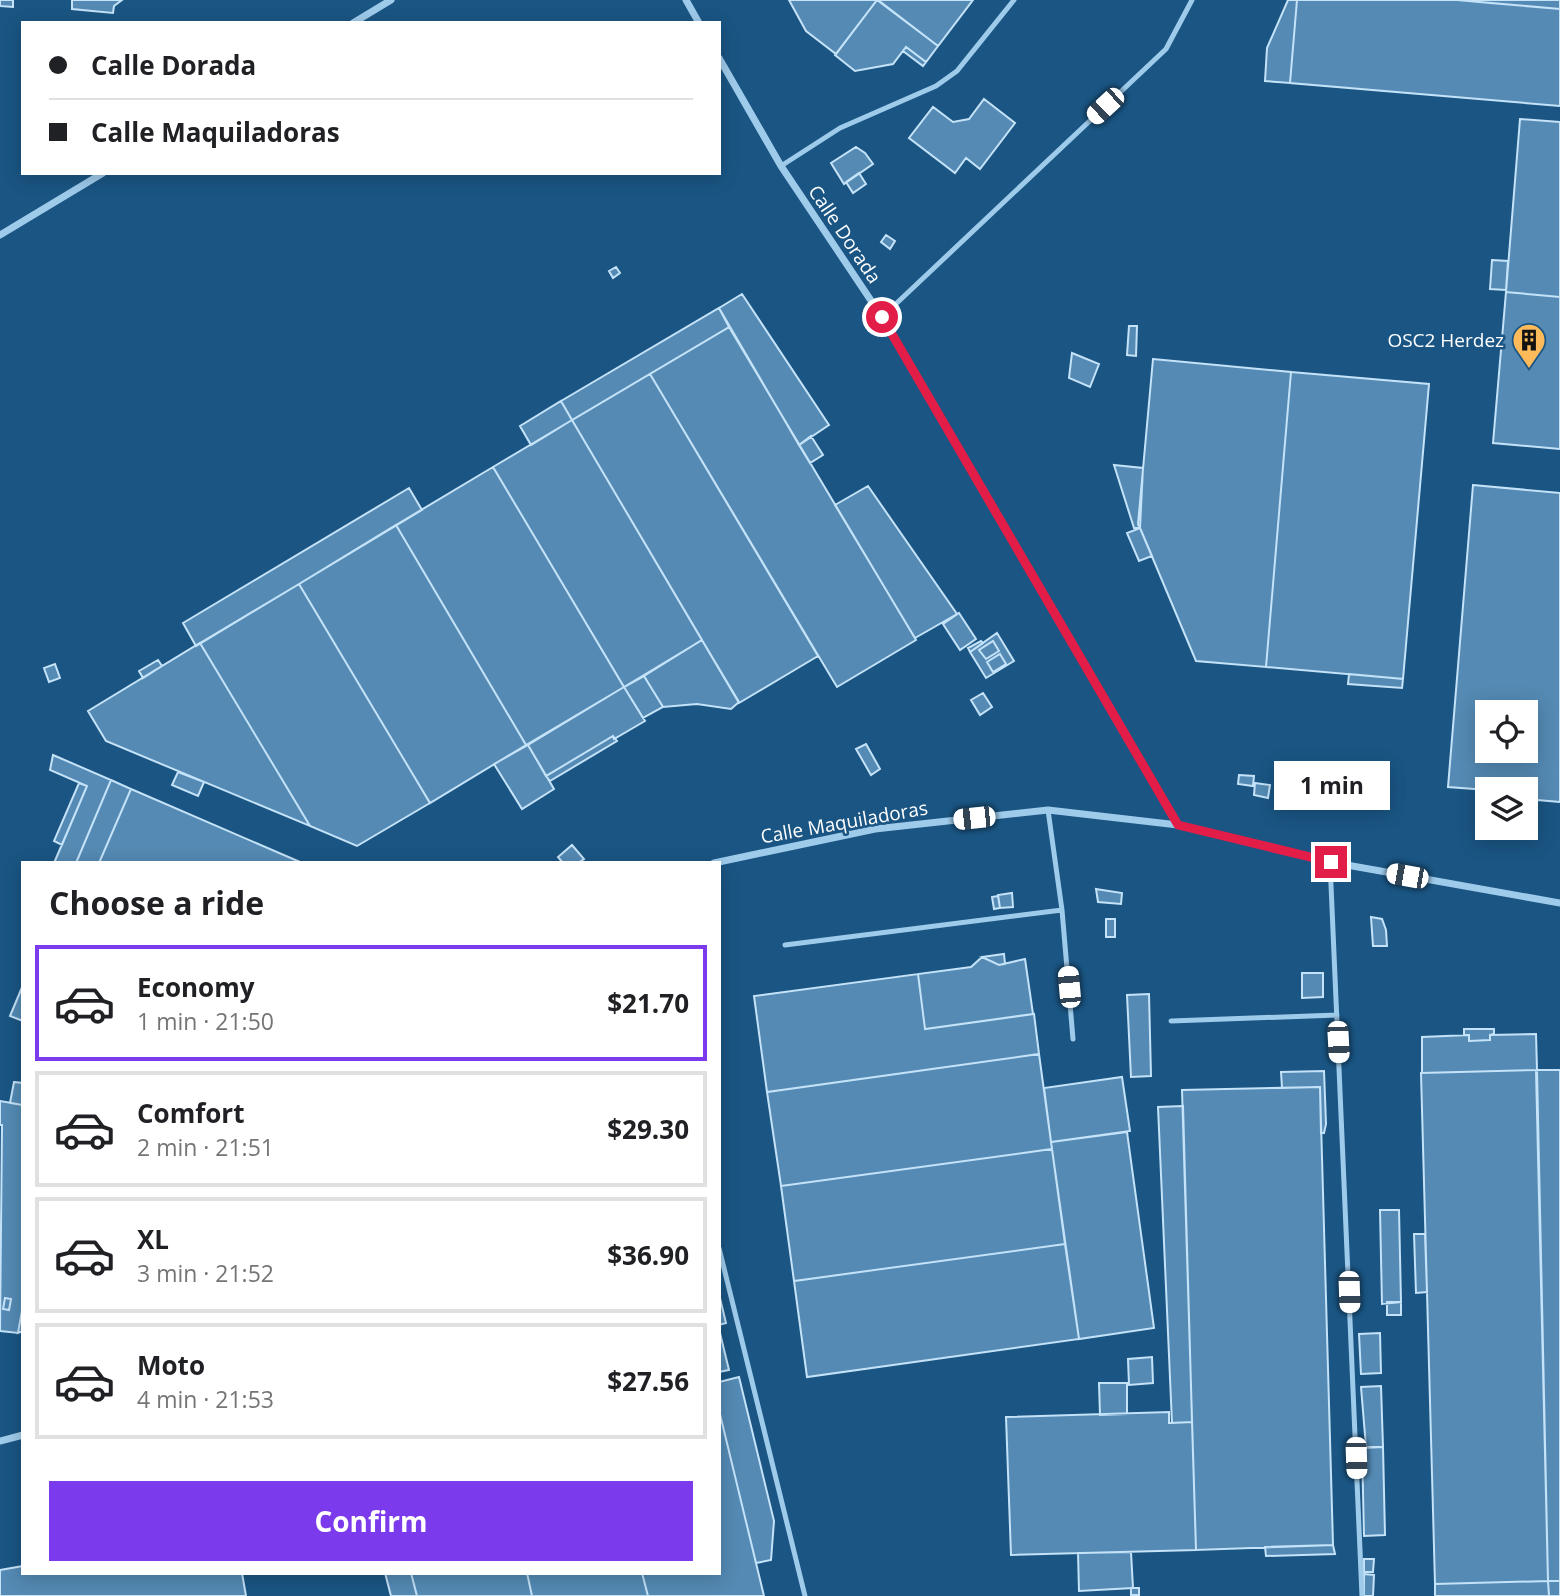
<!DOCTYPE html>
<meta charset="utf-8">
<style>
body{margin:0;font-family:"Open Sans",sans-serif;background:#f6f6f6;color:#202124;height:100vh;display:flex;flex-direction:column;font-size:26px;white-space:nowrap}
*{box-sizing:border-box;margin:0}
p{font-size:23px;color:#757577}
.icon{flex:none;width:38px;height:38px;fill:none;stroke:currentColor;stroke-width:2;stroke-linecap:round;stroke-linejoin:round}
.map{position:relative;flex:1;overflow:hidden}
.panel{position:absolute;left:21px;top:861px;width:700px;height:714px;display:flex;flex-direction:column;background:#fff;border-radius:0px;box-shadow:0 4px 18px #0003}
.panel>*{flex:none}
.banner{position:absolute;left:21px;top:21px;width:700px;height:154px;border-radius:0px;box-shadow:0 4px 18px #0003;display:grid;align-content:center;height:154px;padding:0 28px;background:#fff}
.controls{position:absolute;left:1475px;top:700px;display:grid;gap:14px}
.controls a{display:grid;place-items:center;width:63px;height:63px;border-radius:0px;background:#fff;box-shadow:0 4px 18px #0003;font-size:35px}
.end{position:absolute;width:32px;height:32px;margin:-16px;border:9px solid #e11d48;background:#fff;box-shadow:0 0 0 4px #fff}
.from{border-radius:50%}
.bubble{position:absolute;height:49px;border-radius:0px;background:#fff;box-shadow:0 4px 18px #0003;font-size:23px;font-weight:700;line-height:49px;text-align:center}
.car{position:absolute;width:21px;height:42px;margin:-21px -10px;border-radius:9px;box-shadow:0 0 5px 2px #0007;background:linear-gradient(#fff 24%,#345 0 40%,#fff 0 76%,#345 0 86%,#fff 0)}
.banner b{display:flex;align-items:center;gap:24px;height:66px;font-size:26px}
.banner b+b{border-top:2px solid #e0e0e0}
.banner i{width:18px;height:18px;background:#202124}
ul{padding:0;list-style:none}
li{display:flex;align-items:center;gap:21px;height:116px;margin:0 14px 10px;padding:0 14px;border:4px solid #e0e0e0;border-radius:0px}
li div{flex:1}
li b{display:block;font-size:26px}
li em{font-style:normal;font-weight:700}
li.active{border-color:#7c3aed}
li>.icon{width:63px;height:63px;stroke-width:1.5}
h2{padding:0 28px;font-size:32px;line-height:84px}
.action{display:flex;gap:14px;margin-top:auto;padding:14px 28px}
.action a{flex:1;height:80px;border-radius:0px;background:#7c3aed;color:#fff;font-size:28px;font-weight:700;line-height:80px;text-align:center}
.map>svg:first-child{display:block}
</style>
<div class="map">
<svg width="1560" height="1596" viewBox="0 0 1560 1596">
<rect width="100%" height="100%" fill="#1a5583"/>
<path fill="#548ab4" stroke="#c4e2f8" stroke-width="2" fill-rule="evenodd" d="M0,0H13V7L0,6Z
M72,0H122L114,6L113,13L72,9Z
M789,0H877L836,54L806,31Z
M877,0L938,46L926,62L906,47L893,64L855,71L835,55Z
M878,0H973L938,46Z
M1288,0H1297L1290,83L1265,81L1267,48Z
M1297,0H1457L1560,9V106L1290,83Z
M1457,0H1560V9L1490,3Z
M906,47L926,62L923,66L903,51Z
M984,99L1015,123L980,169L966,158L955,173L909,138L933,107L953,122L969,119Z
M1520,119L1560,122V297L1506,292Z
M856,147L865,153L873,164L844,184L831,163Z
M859,173L866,184L853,193L846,182Z
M886,235L895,241L890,249L881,242Z
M1492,260L1508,261L1506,290L1490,289Z
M616,267L620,273L613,278L609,271Z
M1506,292L1560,297V449L1493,443Z
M742,294L829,425L799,445L719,308Z
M719,308L729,327L572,420L561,401Z
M1129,326H1137L1136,356L1127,355Z
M729,327L916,640L837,687L650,374Z
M1072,353L1099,364L1090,387L1069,378Z
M1153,359L1291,372L1266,667L1196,661L1140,528L1138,524Z
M1291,372L1429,384L1403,679L1266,667Z
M650,374L818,656L739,703L572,420Z
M561,401L572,420L531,445L520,426Z
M572,420L702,640L624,687L493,467Z
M811,436L823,455L810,463L799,445Z
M1114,465L1143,468L1140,528H1134Z
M493,467L624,687L526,745L396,525Z
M1473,485L1560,493V802L1526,799V789L1488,790L1448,787ZM1488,712H1526V751H1488Z
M868,486L957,614L915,638L835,505Z
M409,488L422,510L196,646L183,623Z
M396,525L526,745L430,803L299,584Z
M1140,528L1152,556L1139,561L1127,533Z
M299,584L430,803L357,846L310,826L200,643Z
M959,613L976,639L960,650L943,624Z
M997,633L1014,661L986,678L970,652ZM993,641L999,651L986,659L979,650ZM1000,654L1006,664L993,672L987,662Z
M702,640L739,702L731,709L697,704L663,707L644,676Z
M981,641L983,643L970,652L968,648Z
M993,641L999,651L986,659L979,650Z
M200,643L310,826L106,741L88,711Z
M1000,654L1006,664L993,672L987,662Z
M158,660L162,666L143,678L139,671Z
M55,664L60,678L49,682L44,668Z
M1349,674L1403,679L1402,688L1348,684Z
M644,676L663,707L643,718L624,687Z
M624,687L645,721L614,739L613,736L546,776L528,745Z
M983,693L992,707L980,715L971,700Z
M613,736L617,741L550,781L546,776Z
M866,744L880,769L871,775L856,749Z
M528,745L554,789L522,809L494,764Z
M53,755L111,780L76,863H54L87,786L50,770Z
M178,772L204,782L198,796L172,785Z
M1239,775L1254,776L1253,786L1238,784Z
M111,780L131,789L99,863H76Z
M1306,780L1334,783L1332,808L1304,805Z
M79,783L87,786L62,845L54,841Z
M1255,783L1270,785L1268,798L1254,795Z
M131,789L300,862V863H99Z
M572,845L584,859L578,863H563L558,857Z
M1096,889L1122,893L1121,904L1098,902Z
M1012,893L1013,907L1000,908L998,895Z
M998,896L1000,908L994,909L992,897Z
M1371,917L1382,919L1386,930L1387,946H1373Z
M1106,919H1115V937H1106Z
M1004,954L1005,964L999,965L982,957Z
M982,957L999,965L1025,959L1033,1014L925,1029L918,974L971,967Z
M1302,973H1323V997L1302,998Z
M918,974L925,1029L1034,1014L1039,1054L767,1092L754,996Z
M23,985V1021L10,1016Z
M1149,994L1151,1076L1131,1077L1127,995Z
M1464,1029H1494V1034L1490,1035V1040L1469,1041V1035H1464Z
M1536,1034L1537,1070L1422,1073V1037L1469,1035V1041L1490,1040V1035Z
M1039,1054L1052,1149L781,1186L767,1092Z
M1536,1070L1548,1581L1435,1584L1421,1073Z
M1537,1070H1560V1581H1548Z
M1324,1071L1326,1124L1324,1133H1321L1320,1087L1282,1088L1281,1072Z
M1122,1077L1130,1131L1051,1142L1044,1088Z
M14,1082L23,1083V1105L10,1103Z
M1320,1087L1333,1545L1196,1550L1182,1090Z
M0,1101L23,1105V1305L18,1333L0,1331L2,1125H0ZM5,1298L11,1299L9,1310L3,1309Z
M1183,1106L1192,1422L1172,1423L1158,1107Z
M1127,1132L1154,1328L1079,1339L1051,1142Z
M1052,1149L1065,1244L794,1281L781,1186Z
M1380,1210H1399L1401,1302L1382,1304Z
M1414,1234H1425L1427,1292L1416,1293Z
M1065,1244L1079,1339L807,1377L794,1281Z
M719,1294L726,1323L719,1325Z
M5,1298L11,1299L9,1310L3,1309Z
M1387,1302H1401V1315H1387Z
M23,1305V1331L18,1333Z
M719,1329L729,1370L719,1372Z
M1380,1333L1381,1373L1361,1374L1359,1334Z
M1152,1357L1153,1383L1129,1385L1128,1359Z
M739,1377L774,1521L771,1560L756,1563L719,1410V1382Z
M1099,1383H1127V1414L1100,1415Z
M1381,1386L1383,1447H1366L1361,1387Z
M719,1410L764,1596H648L642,1573H719Z
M1169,1412V1423L1192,1422L1196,1550L1011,1555L1006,1417Z
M1383,1447L1385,1535L1364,1536L1362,1448Z
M1333,1545L1335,1554L1266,1556L1265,1547Z
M1131,1552L1133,1588L1079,1591L1078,1553Z
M1364,1559H1374L1373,1572H1364Z
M23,1566V1573H242L246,1596H0V1570Z
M385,1573H411L417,1596H391Z
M411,1573H527L532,1596H417Z
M527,1573H642L648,1596H532Z
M1364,1574L1374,1575L1373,1596H1364Z
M1548,1581L1549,1596H1435V1584Z
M1548,1581H1560V1596H1549Z
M1131,1588H1139V1595H1131Z"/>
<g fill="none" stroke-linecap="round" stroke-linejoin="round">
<path stroke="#9fcbeb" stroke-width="5" d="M781,166L840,128L936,86L957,71L1014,0
M882,317L1166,49L1192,0
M1048,810L1062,910L1073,1039
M1330,862L1362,1596
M785,945L1062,910
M1171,1021L1337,1015
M719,1248L805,1596"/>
<path stroke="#9fcbeb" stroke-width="7" d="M686,0L699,23
M353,23L391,0
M719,58L781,166L882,317L1178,825
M0,235L103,173
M714,863L875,829L1048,810L1178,825L1330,862L1560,903
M0,1441L23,1435"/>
</g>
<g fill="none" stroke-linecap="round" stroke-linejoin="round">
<path stroke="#e11d48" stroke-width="9" d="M882,317L1178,825L1331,862"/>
</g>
<defs>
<symbol id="building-pin" viewBox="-11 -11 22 30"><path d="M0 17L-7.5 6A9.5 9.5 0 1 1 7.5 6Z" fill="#fdba5a" stroke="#1a5583"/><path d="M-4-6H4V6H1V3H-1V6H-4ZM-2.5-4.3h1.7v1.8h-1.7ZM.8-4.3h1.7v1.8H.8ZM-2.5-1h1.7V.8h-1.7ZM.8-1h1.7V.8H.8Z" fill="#111"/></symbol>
</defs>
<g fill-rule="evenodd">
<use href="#building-pin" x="1510" y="321" width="38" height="52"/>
</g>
<g text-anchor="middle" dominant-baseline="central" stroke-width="5" stroke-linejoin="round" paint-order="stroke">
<g font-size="19" fill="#fff" stroke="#1a5583">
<text transform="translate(845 234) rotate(56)">Calle Dorada</text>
<text transform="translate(844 822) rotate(-10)">Calle Maquiladoras</text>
</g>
<g font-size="19" fill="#fff" stroke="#1a5583" text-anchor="end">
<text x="1504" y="340">OSC2 Herdez</text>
</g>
</g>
</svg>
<div class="controls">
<a><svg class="icon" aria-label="locate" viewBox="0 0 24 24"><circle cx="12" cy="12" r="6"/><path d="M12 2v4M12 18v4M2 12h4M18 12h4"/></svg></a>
<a><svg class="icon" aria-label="layers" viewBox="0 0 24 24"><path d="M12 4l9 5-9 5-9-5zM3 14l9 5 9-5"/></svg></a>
</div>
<i class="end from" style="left:882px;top:317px"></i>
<i class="end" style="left:1331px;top:862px"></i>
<div class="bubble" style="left:1274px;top:761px;width:116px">1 min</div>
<i class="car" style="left:1105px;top:106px;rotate:227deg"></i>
<i class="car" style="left:974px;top:818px;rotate:264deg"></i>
<i class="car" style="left:1407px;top:876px;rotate:280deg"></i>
<i class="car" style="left:1069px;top:987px;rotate:355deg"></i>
<i class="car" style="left:1338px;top:1042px;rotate:177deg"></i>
<i class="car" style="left:1349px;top:1292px;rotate:178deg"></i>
<i class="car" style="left:1356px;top:1458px;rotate:178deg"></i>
<div class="banner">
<b><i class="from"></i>Calle Dorada</b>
<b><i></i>Calle Maquiladoras</b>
</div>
<section class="panel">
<h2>Choose a ride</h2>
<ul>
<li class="active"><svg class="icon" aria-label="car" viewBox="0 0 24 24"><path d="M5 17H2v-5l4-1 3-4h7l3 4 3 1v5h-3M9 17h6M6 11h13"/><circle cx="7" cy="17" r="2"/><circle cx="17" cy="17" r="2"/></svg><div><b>Economy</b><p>1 min · 21:50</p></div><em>$21.70</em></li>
<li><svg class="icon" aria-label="car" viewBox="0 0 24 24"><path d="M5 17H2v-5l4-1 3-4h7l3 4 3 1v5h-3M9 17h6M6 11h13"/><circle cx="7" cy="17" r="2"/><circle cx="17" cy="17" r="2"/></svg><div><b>Comfort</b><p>2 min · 21:51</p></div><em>$29.30</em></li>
<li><svg class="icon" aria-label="car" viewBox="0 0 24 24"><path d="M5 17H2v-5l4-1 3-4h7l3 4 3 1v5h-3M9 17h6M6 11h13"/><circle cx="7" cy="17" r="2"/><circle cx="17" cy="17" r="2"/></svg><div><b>XL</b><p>3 min · 21:52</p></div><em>$36.90</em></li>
<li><svg class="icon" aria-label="car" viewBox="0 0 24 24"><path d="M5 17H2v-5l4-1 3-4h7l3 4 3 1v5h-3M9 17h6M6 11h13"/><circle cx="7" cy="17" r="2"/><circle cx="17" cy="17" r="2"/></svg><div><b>Moto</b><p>4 min · 21:53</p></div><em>$27.56</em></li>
</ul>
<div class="action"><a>Confirm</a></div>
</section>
</div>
